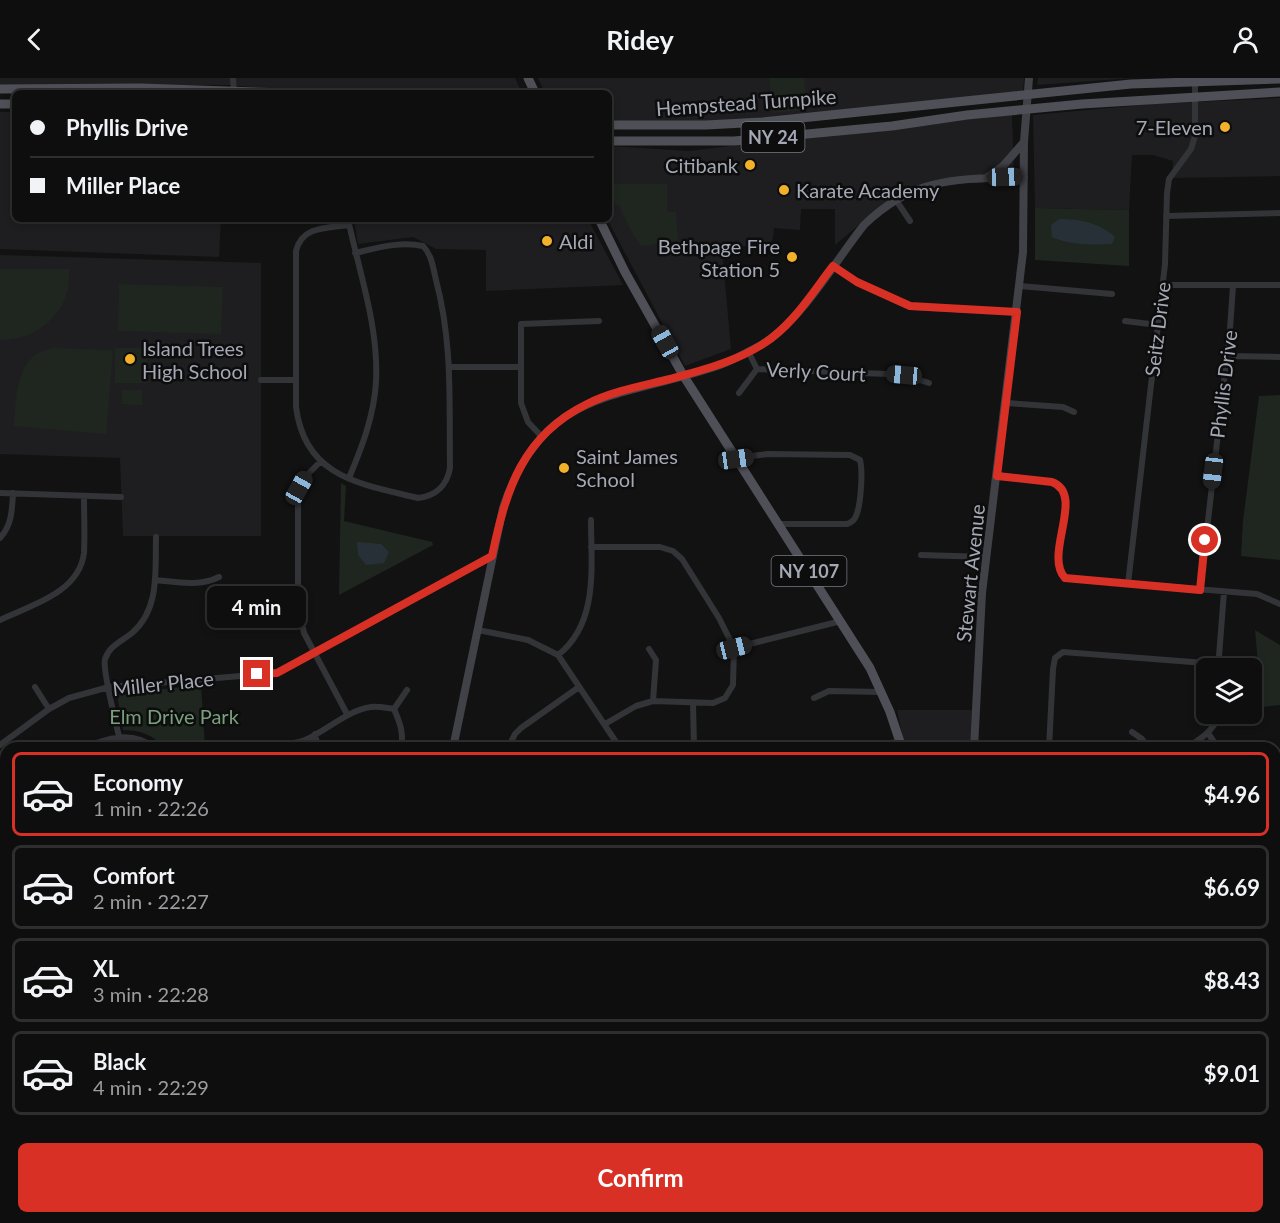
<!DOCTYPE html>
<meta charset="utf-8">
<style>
body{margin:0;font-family:Lato,sans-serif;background:#171717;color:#f1f3f6;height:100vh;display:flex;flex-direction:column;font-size:22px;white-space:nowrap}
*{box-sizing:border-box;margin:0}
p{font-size:20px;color:#9b9c9e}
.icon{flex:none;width:33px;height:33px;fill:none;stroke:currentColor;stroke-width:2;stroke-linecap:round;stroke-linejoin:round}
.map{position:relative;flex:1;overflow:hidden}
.sheet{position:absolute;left:0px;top:664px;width:1281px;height:482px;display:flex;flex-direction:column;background:#0e0e0e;border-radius:18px 18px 0 0;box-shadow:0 3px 9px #0003,0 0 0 2px #2e2e2e}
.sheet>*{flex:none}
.banner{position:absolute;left:12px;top:12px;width:600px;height:132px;border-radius:9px;box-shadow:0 3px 9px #0003,0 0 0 2px #2e2e2e;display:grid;align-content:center;height:132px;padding:0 18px;background:#0e0e0e}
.fabs{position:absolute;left:1196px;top:580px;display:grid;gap:12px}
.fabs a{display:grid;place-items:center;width:66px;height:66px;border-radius:9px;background:#0e0e0e;box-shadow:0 3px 9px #0003,0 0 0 2px #2e2e2e;font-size:30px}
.end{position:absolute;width:27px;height:27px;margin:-14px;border:8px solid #d93025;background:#fff;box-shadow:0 0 0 3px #fff}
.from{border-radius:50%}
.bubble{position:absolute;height:42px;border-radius:9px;background:#0e0e0e;box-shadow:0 3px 9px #0003,0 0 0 2px #2e2e2e;font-size:20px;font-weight:700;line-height:42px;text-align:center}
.car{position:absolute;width:18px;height:36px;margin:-18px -9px;border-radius:8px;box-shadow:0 0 4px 2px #0007;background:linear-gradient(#222 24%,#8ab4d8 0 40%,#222 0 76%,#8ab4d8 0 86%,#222 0)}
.banner b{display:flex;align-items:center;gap:21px;height:57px;font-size:22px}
.banner b+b{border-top:2px solid #2e2e2e}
.banner i{width:15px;height:15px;background:#f1f3f6}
ul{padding:10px 0 0;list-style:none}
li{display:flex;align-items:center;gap:18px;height:84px;margin:0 12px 9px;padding:0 6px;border:3px solid #2e2e2e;border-radius:9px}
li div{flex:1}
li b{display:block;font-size:22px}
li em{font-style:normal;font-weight:700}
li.current{border-color:#d93025}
li>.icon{width:54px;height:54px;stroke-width:1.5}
.button{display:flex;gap:12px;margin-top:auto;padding:12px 18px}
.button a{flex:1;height:69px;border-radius:9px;background:#d93025;color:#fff;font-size:24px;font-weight:700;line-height:69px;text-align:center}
header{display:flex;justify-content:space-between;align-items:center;height:78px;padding:0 18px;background:#0e0e0e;font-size:27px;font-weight:700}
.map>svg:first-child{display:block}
</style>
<header><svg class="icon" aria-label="back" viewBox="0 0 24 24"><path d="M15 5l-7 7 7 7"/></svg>Ridey<svg class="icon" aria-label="person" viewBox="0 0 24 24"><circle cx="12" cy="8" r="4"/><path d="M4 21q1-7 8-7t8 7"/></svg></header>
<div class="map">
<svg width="1280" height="1145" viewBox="0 0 1280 1145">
<rect width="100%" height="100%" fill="#121213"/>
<path fill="#1e1e20" d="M0,0H515L522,15H316L229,7L0,8Z
M538,0H1024L1023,14L717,46L609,43V15H545Z
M1038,0H1134L1037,7Z
M1280,20V98L1173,100V83L1153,77H1132L1129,132L1035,130L1033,37L1153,26Z
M0,34H15V141H221L219,179L0,171Z
M1012,36L1014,97H973L930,103L880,129L835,167V131H801L800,152L774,150L773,161L770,165L722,171L731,271L685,288L607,141H609V68L689,73L892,48Z
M354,141H588L623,207L486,213V172L436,171L413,159L358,166Z
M0,177L261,185V458H123L120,380L0,376Z
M897,632H972L970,670H905Z"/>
<path fill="#1e261f" d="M769,0H804L808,31L773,35Z
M614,106H667V134H676L678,163L641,168C636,162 621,135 620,128L614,125Z
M1035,130L1129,132V188L1035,182Z
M0,191H69C69,201 69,211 65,220C55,246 27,263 0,262Z
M119,206L223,209L221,256L118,253Z
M52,270L113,272L106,356L14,348C16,325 15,293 35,277C39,274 46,272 52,270Z
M115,270H147L148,305H115Z
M122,312H142V327L122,326Z
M1280,317V482L1241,478L1243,443L1259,318Z
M341,405L346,408L344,443L432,464L433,467L339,517Z
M1255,552L1280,567V627L1262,629Z
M201,607L205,670H164C154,657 140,652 123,652L117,616Z"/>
<path fill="#283037" d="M1059,141C1079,141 1100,145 1115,159L1112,166C1092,167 1070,167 1052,159L1051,147Z
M357,464L381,466L389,474L384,485L366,487L358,477Z"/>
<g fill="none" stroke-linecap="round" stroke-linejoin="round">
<path stroke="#333438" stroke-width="6" d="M233,0L234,14
M896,122L910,143
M1166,138L1280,135
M348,141C359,194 379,249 376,304C374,338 362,369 349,400
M349,147C327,150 302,148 296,173V329C305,400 361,406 418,420C435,418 447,408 450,390C449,325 453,266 436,202C433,190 432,177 423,168C400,163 377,170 355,175
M833,188L857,204L910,229L1017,234
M1163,207H1280
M1020,208L1112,216
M1125,243L1158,247
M748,273L757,291L888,296L904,297L929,305
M1227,278L1280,279
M449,289H521
M261,302H296
M739,315L757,291
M1006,325L1063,329L1074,334
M542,359L528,344L521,325V246L599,243
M736,380L768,376L850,377L860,382C863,393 861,430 855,440C853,444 851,444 847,446H778
M320,384L305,399L298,417V530L304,555L347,636
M997,397L1052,404C1086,416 1043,475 1065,500L1257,516L1280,526
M0,415L121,419
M0,460C12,447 12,432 13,415
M591,469H660L673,473L682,481L719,540L734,570L733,607L725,620L713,625L653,623L636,628L605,646
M921,477L987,479
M155,502C176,504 200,509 219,499
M1128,506L1165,186L1167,115L1169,101L1191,71L1195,58V3
M1200,512L1230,251L1233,208
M0,542C31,527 79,515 84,475C85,456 84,437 84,418
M478,552L528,562L558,577L620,670
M734,570L841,543
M649,571L656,582L653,623
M558,577C599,545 591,488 591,442
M1218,591L1224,514
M35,609L49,631
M814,620L829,613L881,614
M693,625L694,670
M394,631C400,645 404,655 401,670
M394,631L407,612
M1132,654L1142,661L1149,670
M1208,655L1218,670
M315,656L318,670
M119,659C116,644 102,592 105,581C109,568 122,563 132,555C160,531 155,493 156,459
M0,667L49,631L69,620L109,609L277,595L492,478
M83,670C108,660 132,652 155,670
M259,670C274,666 290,668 305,662C326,653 348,632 371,629C378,628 386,630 394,631
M508,670L515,656L521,650L579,609
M891,670L890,665L900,664
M1049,670L1053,591L1055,580L1063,574L1218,586
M1186,670C1201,661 1213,653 1220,636
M1275,719H1280
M0,730L6,726
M0,819L6,815
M0,913L6,912
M1275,979H1280
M0,998L6,995
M1275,1050H1280
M0,1095L6,1090
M1275,1123L1280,1124
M491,1140L492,1145
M613,1140L614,1145
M686,1140L687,1145
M758,1140L759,1145
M843,1140L844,1145
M917,1140L918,1145
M992,1140L993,1145
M1172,1140L1173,1145
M1251,1140V1145
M60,1145L61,1140
M133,1145V1140
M311,1145V1140
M416,1145L417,1140
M1063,1145L1067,1140"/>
<path stroke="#414248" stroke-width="8" d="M986,100L1003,88L1024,64
M453,670L503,430C543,308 620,322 720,287C734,282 748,274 761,267C799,246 836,182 864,147C914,98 959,101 1024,99
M974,670L982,515L1023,174L1024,64L1029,0
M1275,905H1280
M362,1145L363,1140"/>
<path stroke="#4f5057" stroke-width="9" d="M528,0L535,15
M0,11L140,10L283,15
M0,26H15
M609,47H706L762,44L1131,6L1280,1
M609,63H734L892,48L967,37L1082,26L1280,14
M599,141L625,194L683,297L870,590L890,634L902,670
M1003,1140L1004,1145"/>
</g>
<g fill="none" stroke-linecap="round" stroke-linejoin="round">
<path stroke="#d93025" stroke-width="8" d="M257,596L277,595L492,478C506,412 522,358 587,326C613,313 642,308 670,301C702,292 735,284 763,266C793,247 812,215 833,188L857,204L910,228L1017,234L997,398L1052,404C1086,417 1043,476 1065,500L1200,512L1205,462"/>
</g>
<g fill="#f1b12b" stroke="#0d0d0e" stroke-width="2">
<circle cx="1225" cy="49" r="6"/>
<circle cx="750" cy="87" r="6"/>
<circle cx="784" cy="112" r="6"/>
<circle cx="547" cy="163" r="6"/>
<circle cx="792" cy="179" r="6"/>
<circle cx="130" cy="281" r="6"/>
<circle cx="564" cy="390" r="6"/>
</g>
<g text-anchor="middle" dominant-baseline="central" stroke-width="5" stroke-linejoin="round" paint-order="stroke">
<g fill="#0d0d0e" stroke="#767a82" stroke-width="1.5">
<rect x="741.5" y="44" width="63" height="30" rx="4.5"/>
<rect x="771.5" y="478" width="75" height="30" rx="4.5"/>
</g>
<g font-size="18" font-weight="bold" fill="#a3a8b4">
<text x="773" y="59">NY 24</text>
<text x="809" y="493">NY 107</text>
</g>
<g font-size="20" fill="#a3a8b4" stroke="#0d0d0e">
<text transform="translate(746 24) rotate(-4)">Hempstead Turnpike</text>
<text transform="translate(1157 251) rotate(-83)">Seitz Drive</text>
<text transform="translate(816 293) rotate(3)">Verly Court</text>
<text transform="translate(1223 306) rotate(-83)">Phyllis Drive</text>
<text transform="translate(970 495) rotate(-84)">Stewart Avenue</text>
<text transform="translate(163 605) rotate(-6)">Miller Place</text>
</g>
<g font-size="20" fill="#a3a8b4" stroke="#0d0d0e" text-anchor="start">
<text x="1213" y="49" text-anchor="end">7-Eleven</text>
<text x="738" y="87" text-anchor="end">Citibank</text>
<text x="796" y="112">Karate Academy</text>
<text x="559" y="163">Aldi</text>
<text x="780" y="168" text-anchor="end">Bethpage Fire<tspan x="780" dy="23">Station 5</tspan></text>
<text x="142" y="270">Island Trees<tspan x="142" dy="23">High School</tspan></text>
<text x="576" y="378">Saint James<tspan x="576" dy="23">School</tspan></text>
</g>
<g font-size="20" fill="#7a9f7c" stroke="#0d0d0e">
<text x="174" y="638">Elm Drive Park</text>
</g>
</g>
</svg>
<div class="fabs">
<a><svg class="icon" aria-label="layers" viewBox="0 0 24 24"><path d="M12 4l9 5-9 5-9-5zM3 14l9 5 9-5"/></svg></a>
</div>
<i class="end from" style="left:1205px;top:462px"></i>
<i class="end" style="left:257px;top:596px"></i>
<div class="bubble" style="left:207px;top:508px;width:99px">4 min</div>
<i class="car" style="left:1005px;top:99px;rotate:88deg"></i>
<i class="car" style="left:665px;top:264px;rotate:331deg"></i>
<i class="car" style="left:904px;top:297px;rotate:275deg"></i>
<i class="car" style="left:736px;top:381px;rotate:82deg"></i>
<i class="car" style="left:1213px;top:393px;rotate:187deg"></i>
<i class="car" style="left:299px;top:410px;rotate:29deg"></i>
<i class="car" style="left:734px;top:570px;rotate:76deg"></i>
<div class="banner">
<b><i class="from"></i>Phyllis Drive</b>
<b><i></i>Miller Place</b>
</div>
<section class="sheet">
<ul>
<li class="current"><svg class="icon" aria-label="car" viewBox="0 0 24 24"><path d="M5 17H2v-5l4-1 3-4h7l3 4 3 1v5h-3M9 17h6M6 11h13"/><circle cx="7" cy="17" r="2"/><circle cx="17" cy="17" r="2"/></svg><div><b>Economy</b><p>1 min · 22:26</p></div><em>$4.96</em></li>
<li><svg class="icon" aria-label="car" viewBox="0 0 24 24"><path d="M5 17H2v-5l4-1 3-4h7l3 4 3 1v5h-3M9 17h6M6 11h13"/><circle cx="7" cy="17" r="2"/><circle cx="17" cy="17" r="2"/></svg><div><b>Comfort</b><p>2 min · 22:27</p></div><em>$6.69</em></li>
<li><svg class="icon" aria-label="car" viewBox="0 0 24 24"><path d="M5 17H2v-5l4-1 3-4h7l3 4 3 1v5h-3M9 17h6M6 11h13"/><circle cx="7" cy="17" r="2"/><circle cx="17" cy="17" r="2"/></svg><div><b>XL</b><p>3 min · 22:28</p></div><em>$8.43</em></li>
<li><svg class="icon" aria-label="car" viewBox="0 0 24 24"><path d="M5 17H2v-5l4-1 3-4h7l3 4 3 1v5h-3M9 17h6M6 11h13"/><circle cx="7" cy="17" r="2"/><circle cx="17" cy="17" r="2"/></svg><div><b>Black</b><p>4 min · 22:29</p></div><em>$9.01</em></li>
</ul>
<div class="button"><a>Confirm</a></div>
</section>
</div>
